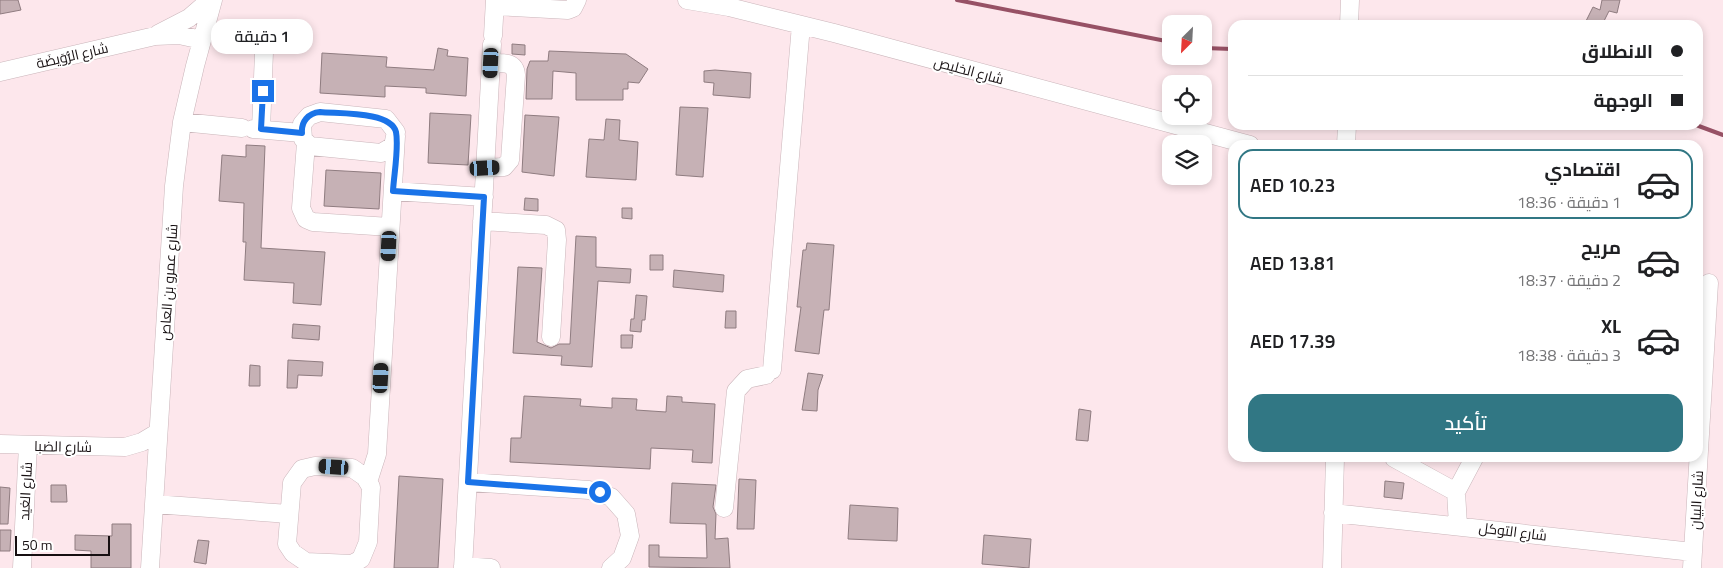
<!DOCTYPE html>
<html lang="ar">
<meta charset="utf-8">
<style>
body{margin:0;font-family:"Titillium Web",Cairo,sans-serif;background:#f6f6f6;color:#202124;direction:rtl;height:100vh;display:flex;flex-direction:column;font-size:19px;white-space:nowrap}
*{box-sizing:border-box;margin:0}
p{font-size:16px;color:#757577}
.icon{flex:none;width:28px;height:28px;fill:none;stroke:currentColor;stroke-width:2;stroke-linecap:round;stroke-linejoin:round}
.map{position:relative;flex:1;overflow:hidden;direction:ltr}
.side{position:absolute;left:1228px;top:140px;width:475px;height:322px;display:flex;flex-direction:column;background:#fff;border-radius:15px;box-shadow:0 2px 8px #0003;direction:rtl}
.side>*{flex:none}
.banner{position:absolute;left:1228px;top:20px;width:475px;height:110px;border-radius:15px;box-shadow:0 2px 8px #0003;direction:rtl;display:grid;align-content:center;height:110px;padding:0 20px;background:#fff}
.needle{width:32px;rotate:204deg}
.controls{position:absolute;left:1162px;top:15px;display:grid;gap:10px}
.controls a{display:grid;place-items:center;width:50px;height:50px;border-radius:10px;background:#fff;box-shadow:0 2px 8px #0003;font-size:25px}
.scale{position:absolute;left:15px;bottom:12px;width:95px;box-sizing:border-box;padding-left:5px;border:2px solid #160f11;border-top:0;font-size:14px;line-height:18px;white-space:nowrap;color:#160f11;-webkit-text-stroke:4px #fff;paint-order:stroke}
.end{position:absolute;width:22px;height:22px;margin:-11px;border:6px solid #1a73e8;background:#fff;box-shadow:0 0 0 2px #fff}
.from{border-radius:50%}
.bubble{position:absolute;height:35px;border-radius:15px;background:#fff;box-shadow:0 2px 8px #0003;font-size:16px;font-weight:600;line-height:35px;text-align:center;direction:rtl}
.car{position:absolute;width:15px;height:30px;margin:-15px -8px;border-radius:6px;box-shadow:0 0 4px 1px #0007;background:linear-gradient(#222 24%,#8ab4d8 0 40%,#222 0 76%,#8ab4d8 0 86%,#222 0)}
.banner b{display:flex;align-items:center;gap:18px;height:48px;font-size:19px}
.banner b+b{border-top:1px solid #e0e0e0}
.banner i{width:12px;height:12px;background:#202124}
ul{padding:9px 0 0;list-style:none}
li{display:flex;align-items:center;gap:15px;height:70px;margin:0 10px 8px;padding:0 10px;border:2px solid transparent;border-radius:15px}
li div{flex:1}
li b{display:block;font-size:19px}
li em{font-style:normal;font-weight:600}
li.on{border-color:#317784}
li>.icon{width:45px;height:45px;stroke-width:1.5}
.cta{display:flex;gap:10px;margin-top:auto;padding:10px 20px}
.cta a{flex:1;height:58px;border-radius:15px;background:#317784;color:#fff;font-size:20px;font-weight:600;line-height:58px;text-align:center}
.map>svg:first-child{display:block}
</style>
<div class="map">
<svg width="1723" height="568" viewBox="0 0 1723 568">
<rect width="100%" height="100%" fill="#fde7ec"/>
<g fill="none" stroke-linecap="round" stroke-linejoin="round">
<path stroke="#975165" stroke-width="4" d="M957,0L1171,42
M1204,48L1232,49
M1696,125L1723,135"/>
</g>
<path fill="#c6b1b5" stroke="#8f7c80" d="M0,0H18L21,10L0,14Z
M1602,0H1620L1617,13L1609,11L1602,25H1584L1593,7L1600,10Z
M255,34L286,36L285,48L273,47L265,41L254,46Z
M512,44L525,45V55L512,54Z
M438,48L448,50L447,56L468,58L466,96L426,93V88L385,86V97L320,93L322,53L387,57L386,67L434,70Z
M549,51L626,54L648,69L639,83L628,82V89H623V100H576V73L553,71L552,99H526L527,69L530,61H548Z
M715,70L751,73L750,98L713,95L714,83L704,82V71Z
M680,107L708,108L703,177L676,175Z
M430,113L471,115L468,165L428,163Z
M525,115L559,117L554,176L522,172Z
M606,119L620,120L619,140L638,142L636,180L586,177L589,139L604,140Z
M246,145L265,146L261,248L325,252L321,305L293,303L294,283L244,280L246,242H243L244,203L219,201L222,155L246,157Z
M326,170L381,173L379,209L324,206Z
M525,198L538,199V211L524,210Z
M622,208H632V219L622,218Z
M576,236L596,237V267L631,269L630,283L598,281L592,367L561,365L562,356L513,353L518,267L542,268L537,342L551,348L559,344H570Z
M807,243L834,245L829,310H824L819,354L795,351L801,307H797L803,250H806Z
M650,255H663V270H650Z
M674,270L724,275L723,292L673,287Z
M636,295L647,296L645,320H642L641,332L630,331L631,319H634Z
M726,311H736V328H725Z
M293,324L320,326L319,340L292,338Z
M621,335H633L632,348H621Z
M288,360L323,362L322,376L298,375L297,388H287Z
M250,365L260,366V386H249Z
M808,373L823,375L818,390L817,411L802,410Z
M524,396L581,399L580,406L612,408V398L637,399L636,410L666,412L667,396L682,397V402L715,404L712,463L692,462L693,450L651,448L650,469L510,462L511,438H521Z
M1079,409L1091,411L1088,441L1076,440Z
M399,476L443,479L438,568H394Z
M739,479L756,480L754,529H737Z
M1385,481L1404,483L1402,499L1384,497Z
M672,483L716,485L713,507L716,514L715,539L728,538L730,568L649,567V545H659V557L707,558L706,524L670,523Z
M51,485H66L67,502H51Z
M0,487L10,488L8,524H0Z
M850,505L898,508L897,541L848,539Z
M112,524H131V568H91V551L75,550V535L112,536Z
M0,530H11L10,551H0Z
M984,535L1031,539L1029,568L982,564Z
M198,540L209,541L206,564L194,562Z"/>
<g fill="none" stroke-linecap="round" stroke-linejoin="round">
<defs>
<path id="minor" d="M687,0L729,7L834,33L1250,145
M495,6L568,10L573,8L577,0
M1349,25L1350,0
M158,34L189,18L210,0
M493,36L495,0
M0,72L155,36L179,35L202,40
M320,112L386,119L396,132L393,146L381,153L310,146L303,139L302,124L309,116Z
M182,122L242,128
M253,129L302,133
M261,129L264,52
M306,143L301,208L306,219L313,222L390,227
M1346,145L1347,125
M485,168L504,167L510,160L516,75C515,61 502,63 491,63
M393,191L484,197
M482,221L546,225L556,230L557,240L551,337
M772,370L801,25
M0,444L125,447L142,442L157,433
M1394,458L1456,492
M315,466L352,468L365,477L371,487L368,542L361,559L352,564L306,562L293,553L287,544L292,483L302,469Z
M368,482L377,454L396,136
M468,482L589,490L611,497L626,514L630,536L622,558L611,568
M154,504L289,514
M724,508L736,391L747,379L766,375
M1333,513L1693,552
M1458,525L1456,492L1474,458
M463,566L491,568
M22,568L28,445
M150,568L174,186L182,122L195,66L213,0
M463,568L492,44
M1332,568L1335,458
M1692,568L1709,283"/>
</defs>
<use href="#minor" stroke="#cab5ba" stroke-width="19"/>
<use href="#minor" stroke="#fff" stroke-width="18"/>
</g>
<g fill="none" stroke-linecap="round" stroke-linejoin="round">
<path stroke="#1a73e8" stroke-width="6" d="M263,91L261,129L302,133C301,122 308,113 320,112C338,114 391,111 396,132C399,147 394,174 393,191L484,197L468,482L600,492"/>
</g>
<g text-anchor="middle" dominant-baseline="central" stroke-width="4" stroke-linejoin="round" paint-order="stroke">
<g font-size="14" fill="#160f11" stroke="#fff">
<text transform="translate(72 55) rotate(-13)">شارع الرُّوَيضَة</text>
<text transform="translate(969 70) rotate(15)">شارع الخليص</text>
<text transform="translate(168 282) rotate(-86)">شارع عمرو بن العاص</text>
<text transform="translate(63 446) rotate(1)">شارع الضبا</text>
<text transform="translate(25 491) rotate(-87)">شارع الغيد</text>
<text transform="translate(1696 500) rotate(-87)">شارع البيان</text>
<text transform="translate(1513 531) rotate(7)">شارع التوكل</text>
</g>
</g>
</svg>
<div class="controls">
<a><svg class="needle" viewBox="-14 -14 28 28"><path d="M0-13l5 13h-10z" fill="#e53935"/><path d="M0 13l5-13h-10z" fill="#757577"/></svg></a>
<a><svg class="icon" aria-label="locate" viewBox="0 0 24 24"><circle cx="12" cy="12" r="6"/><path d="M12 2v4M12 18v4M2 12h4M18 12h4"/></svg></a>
<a><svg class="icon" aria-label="layers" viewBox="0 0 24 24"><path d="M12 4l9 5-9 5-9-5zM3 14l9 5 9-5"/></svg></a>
</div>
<div class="scale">50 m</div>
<i class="end from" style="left:600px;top:492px"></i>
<i class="end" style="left:263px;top:91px"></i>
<div class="bubble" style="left:211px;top:19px;width:102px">1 دقيقة</div>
<i class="car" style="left:491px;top:63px;rotate:183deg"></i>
<i class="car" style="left:485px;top:168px;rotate:87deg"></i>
<i class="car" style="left:389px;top:246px;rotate:183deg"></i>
<i class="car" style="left:381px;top:378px;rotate:3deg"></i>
<i class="car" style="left:334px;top:467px;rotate:274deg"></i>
<div class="banner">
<b><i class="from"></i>الانطلاق</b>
<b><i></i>الوجهة</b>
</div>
<section class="side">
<ul>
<li class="on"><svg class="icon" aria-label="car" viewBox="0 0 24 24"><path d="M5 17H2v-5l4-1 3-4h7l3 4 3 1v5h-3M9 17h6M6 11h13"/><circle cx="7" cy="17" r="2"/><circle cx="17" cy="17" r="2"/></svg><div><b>اقتصادي</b><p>1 دقيقة · 18:36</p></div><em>AED 10.23</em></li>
<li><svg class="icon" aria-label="car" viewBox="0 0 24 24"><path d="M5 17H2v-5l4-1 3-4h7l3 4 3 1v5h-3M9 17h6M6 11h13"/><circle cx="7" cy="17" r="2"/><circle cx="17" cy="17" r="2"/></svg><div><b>مريح</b><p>2 دقيقة · 18:37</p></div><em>AED 13.81</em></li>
<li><svg class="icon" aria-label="car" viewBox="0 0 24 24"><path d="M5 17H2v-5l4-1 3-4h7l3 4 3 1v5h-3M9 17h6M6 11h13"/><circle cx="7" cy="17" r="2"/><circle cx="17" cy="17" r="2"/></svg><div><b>XL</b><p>3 دقيقة · 18:38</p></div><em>AED 17.39</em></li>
</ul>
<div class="cta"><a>تأكيد</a></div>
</section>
</div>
